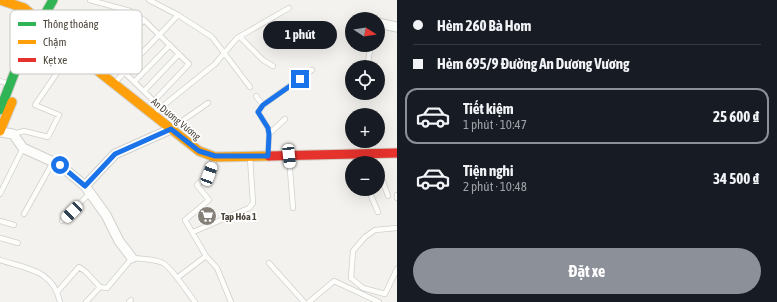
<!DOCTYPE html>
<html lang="vi">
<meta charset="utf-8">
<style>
body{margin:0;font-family:"Asap Condensed",sans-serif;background:#20242c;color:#f1f3f6;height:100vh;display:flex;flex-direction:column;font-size:15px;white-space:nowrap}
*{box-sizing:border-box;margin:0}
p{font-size:13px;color:#9ea1a6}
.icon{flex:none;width:22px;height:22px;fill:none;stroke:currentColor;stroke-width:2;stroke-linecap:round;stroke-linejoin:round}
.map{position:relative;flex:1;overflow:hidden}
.sheet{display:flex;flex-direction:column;background:#171b24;width:380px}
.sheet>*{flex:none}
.top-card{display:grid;align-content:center;height:88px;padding:0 16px;background:#171b24}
.needle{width:26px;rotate:102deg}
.tools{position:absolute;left:345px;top:12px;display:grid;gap:8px}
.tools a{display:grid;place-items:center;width:40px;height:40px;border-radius:50%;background:#171b24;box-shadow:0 4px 16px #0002;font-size:20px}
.end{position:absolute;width:18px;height:18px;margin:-9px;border:5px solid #1a73e8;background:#fff;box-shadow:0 0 0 2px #fff}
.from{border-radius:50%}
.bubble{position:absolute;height:28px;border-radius:14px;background:#171b24;box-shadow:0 4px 16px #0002;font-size:13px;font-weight:700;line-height:28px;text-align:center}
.car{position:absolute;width:12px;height:24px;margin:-12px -6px;border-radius:5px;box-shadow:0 0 3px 1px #0007;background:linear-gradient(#fff 24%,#345 0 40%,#fff 0 76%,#345 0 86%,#fff 0)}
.top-card b{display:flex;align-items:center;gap:14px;height:38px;font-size:15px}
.top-card b+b{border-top:1px solid #363941}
.top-card i{width:10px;height:10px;background:#f1f3f6}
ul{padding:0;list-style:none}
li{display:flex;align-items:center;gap:12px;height:56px;margin:0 8px 6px;padding:0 8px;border:2px solid transparent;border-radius:12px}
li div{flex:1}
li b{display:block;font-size:15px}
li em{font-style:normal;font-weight:700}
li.on{border-color:#8c9099}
li>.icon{width:36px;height:36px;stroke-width:1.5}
.action{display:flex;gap:8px;margin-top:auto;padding:8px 16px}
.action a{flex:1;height:46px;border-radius:24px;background:#8c9099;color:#fff;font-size:16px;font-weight:700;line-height:46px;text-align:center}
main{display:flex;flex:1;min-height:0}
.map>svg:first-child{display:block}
</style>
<main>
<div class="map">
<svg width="397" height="302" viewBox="0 0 397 302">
<rect width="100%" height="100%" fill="#f4f2ee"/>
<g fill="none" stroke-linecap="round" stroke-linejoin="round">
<defs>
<path id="lane" d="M90,0L130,11L144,20L189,64L154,101
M149,0L178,15L212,37L250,87
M47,14L75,26L110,36L122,42
M240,37L263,60L273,66
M367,67L371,45
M124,72L161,108
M104,74L118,55L116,52L118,47L144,20
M0,81L9,84
M134,82L170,45
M115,83C135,59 157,38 178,15
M144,91L179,54
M256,96L263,105
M154,113L215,64L237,38L289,8
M172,128L208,103
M13,134L24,131L48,137L59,115L35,105L72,51
M269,134L285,119
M268,154L269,134L268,128L258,112L263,105L312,70
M289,157L293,208
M215,158L209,174L197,185L209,200L185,220L206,256L217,268L231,302
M378,168L388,196
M368,189L378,212
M0,194L23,148
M397,195V198
M24,214L53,162
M0,221L14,225
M62,221L90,193
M397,228L375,230L365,237L353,251L351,278L363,288L385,294L397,269
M193,232L249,208L253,203L250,158
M0,238L18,243
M0,260C28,269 53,270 60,302
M269,263L304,302
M177,278L206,256
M58,291L79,267L86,272L100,287L107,288L132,258C142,259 154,259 163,263C172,268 188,293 195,302
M86,302L100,287
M129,302L131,300
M309,302L334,281L379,302"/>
<path id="street" d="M378,23L397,27
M0,132L13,134L23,148L60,165L85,186L106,215L119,241L132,258
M85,186L115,154L171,129"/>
<path id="fast" d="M0,110L28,38L40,23L53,0"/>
<path id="slow" d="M0,0L24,8L103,75L199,151L215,157L269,156
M27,68L38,42L40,23
M0,131L12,102"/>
<path id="jam" d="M269,156L397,153"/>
</defs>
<use href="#lane" stroke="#d2d0cb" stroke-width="6"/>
<use href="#street" stroke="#d2d0cb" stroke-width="11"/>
<use href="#fast" stroke="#d3cfc5" stroke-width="11"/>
<use href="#slow" stroke="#d3cfc5" stroke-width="11"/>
<use href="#jam" stroke="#d3cfc5" stroke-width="11"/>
<use href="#lane" stroke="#fdfdfc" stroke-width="4.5"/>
<use href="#street" stroke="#fdfdfc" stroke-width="9"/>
<use href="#fast" stroke="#30b455" stroke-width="9"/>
<use href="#slow" stroke="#ff9f0a" stroke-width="9"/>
<use href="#jam" stroke="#e5322d" stroke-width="9"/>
</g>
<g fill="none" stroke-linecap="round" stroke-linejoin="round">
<path stroke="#1a73e8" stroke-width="5" d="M60,165L85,186L115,154L171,129L199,151L215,156H268L269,134L268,128L258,112L263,105L300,79"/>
</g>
<defs>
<symbol id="supermarket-disc" viewBox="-11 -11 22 22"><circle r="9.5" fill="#868178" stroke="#fff"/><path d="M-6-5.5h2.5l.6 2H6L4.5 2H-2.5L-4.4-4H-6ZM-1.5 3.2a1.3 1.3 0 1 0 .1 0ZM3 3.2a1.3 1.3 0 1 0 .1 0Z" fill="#fff"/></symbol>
</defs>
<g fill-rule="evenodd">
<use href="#supermarket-disc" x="196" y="205" width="22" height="22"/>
</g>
<g text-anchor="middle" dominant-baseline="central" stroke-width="3.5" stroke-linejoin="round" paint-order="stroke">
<g font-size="10" fill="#4b4439" stroke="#fff">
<text transform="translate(176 119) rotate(39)">An Dương Vương</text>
</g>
<g font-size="10" font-weight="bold" fill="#4b4439" stroke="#fff" text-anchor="start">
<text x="221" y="216">Tạp Hóa 1</text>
</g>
</g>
<rect x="10" y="10" width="132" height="64" rx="6" fill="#fff" stroke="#c9c7c4" stroke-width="1"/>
<rect x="18" y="22" width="18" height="4" fill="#30b455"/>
<rect x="18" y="40" width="18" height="4" fill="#ff9f0a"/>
<rect x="18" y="58" width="18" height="4" fill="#e5322d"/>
<g font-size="11" fill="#4b4439">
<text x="43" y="28">Thông thoáng</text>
<text x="43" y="46">Chậm</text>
<text x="43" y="64">Kẹt xe</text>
</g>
</svg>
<div class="tools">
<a><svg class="needle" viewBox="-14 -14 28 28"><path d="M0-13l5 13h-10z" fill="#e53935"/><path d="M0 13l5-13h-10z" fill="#9ea1a6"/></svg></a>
<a><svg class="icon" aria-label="locate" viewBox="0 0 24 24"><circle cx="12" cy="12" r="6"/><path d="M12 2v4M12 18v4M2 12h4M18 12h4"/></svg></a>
<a>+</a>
<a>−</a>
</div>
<i class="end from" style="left:60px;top:165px"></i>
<i class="end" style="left:300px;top:79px"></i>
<div class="bubble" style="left:263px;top:21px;width:74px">1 phút</div>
<i class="car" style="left:289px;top:156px;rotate:174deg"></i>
<i class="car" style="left:209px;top:174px;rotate:20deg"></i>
<i class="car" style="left:72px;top:212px;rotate:225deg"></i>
</div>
<section class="sheet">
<div class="top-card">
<b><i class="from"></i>Hẻm 260 Bà Hom</b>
<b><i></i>Hẻm 695/9 Đường An Dương Vương</b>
</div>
<ul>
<li class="on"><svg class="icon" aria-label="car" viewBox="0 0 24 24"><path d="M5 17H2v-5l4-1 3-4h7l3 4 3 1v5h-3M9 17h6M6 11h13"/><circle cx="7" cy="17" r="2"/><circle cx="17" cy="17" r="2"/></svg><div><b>Tiết kiệm</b><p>1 phút · 10:47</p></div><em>25 600 ₫</em></li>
<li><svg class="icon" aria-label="car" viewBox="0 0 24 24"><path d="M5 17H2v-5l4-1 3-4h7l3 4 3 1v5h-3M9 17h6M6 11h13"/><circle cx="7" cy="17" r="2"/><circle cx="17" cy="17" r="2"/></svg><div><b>Tiện nghi</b><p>2 phút · 10:48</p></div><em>34 500 ₫</em></li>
</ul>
<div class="action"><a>Đặt xe</a></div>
</section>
</main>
